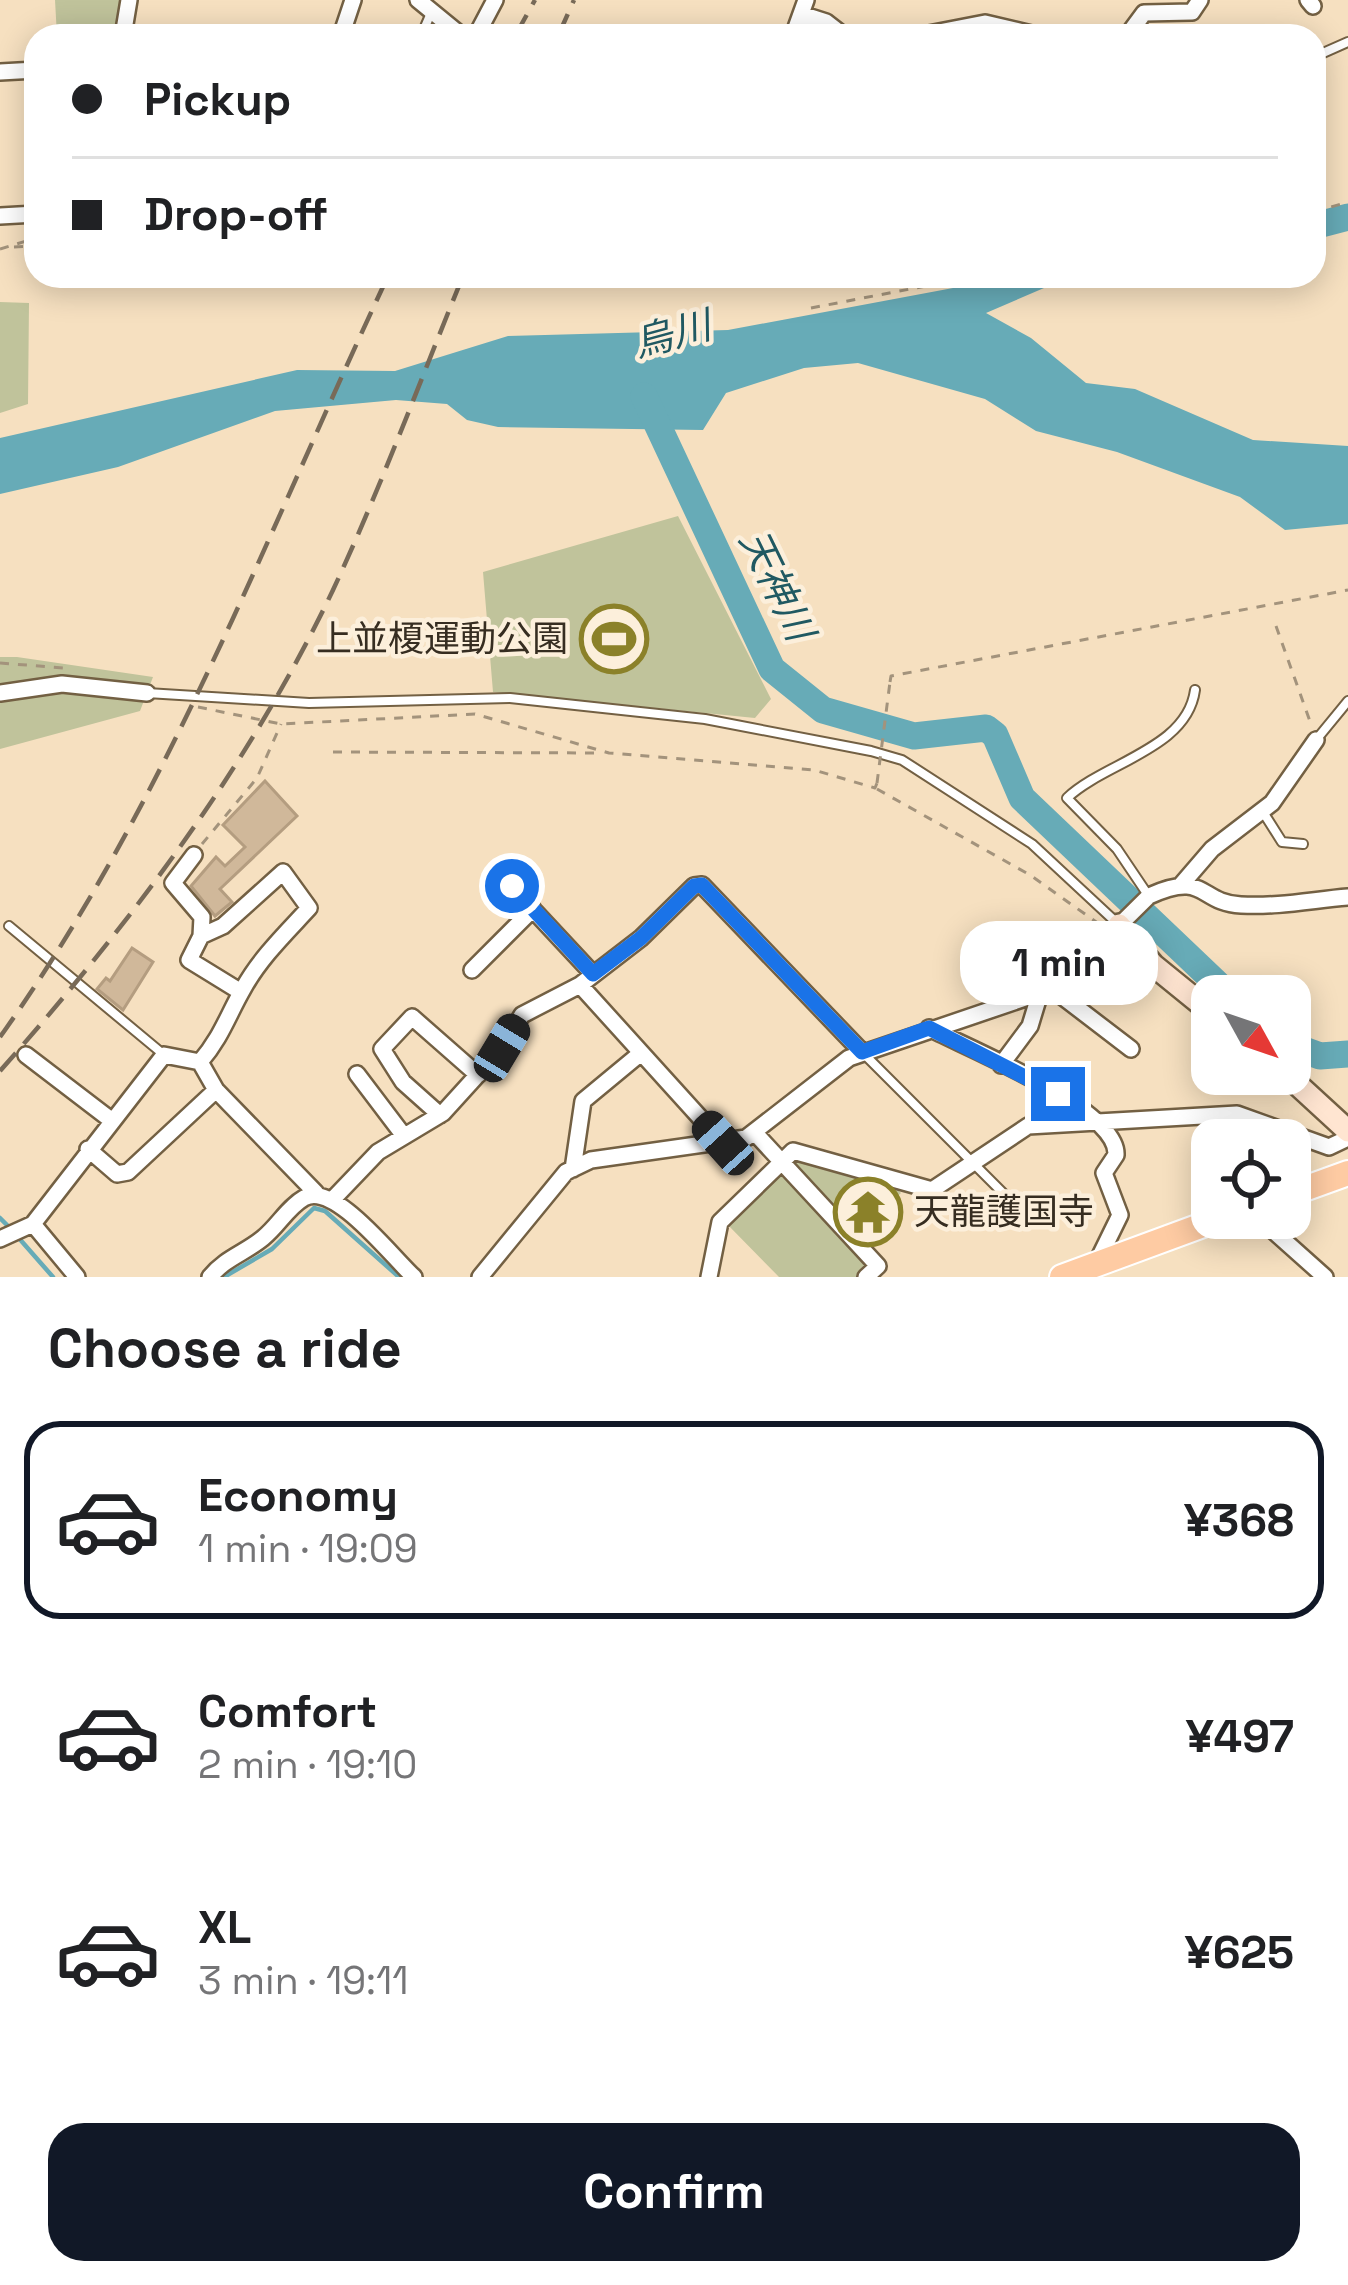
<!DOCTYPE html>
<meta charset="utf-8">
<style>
body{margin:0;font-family:"Space Grotesk","Noto Sans JP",sans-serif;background:#f2f2f2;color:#202124;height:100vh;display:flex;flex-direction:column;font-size:45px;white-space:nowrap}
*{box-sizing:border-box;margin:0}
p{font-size:39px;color:#757577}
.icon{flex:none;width:66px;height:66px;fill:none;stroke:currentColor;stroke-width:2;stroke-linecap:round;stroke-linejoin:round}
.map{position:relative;height:1277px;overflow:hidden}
.side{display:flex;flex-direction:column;background:#fff;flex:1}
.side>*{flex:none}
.banner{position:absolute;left:24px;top:24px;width:1302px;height:264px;border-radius:36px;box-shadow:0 6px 30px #0003;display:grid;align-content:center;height:264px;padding:0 48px;background:#fff}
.needle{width:78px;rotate:130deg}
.tools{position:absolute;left:1191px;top:975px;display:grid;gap:24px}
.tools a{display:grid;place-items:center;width:120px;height:120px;border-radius:24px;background:#fff;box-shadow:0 6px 30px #0003;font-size:60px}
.end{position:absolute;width:54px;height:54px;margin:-27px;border:15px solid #1a73e8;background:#fff;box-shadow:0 0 0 6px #fff}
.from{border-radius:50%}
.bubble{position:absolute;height:84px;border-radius:36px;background:#fff;box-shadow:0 6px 30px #0003;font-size:39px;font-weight:600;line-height:84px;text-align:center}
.car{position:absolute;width:36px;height:72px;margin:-36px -18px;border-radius:15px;box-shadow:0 0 9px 3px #0007;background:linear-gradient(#222 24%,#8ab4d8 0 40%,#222 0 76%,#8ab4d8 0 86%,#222 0)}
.banner b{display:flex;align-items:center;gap:42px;height:114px;font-size:45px}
.banner b+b{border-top:3px solid #e0e0e0}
.banner i{width:30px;height:30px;background:#202124}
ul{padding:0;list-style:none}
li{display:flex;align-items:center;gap:36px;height:198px;margin:0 24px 18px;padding:0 24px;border:6px solid transparent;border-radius:36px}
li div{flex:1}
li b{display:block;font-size:45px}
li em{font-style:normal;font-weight:600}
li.on{border-color:#111827}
li>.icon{width:108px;height:108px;stroke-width:1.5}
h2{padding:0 48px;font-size:54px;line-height:144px}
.primary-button{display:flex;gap:24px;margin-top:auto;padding:24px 48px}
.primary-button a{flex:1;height:138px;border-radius:36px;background:#111827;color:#fff;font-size:48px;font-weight:600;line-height:138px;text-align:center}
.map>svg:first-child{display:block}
</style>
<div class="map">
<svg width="1348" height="1277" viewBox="0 0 1348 1277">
<rect width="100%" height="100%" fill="#f6e0c0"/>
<path fill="#c0c39b" d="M55,0H122L116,36H57Z
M0,302L29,303L28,404L0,413Z
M678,516L771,699L755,718L493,692L483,572Z
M0,657H17L153,677L140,711L0,749Z
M794,1158L891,1183L901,1193L857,1235L788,1163Z
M782,1168L869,1266L859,1277H779L726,1223Z"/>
<path fill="#67abb7" d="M1066,276H1072L986,313L1031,338L1086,383L1135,389L1253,440L1348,446V524L1285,530L1240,497L1117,452L1036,431L985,399L858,363L804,368L726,393L703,430L498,427L467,420L447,404L396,400L275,411L118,467L0,494V438L297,370L395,371L508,336L728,330L953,288Z"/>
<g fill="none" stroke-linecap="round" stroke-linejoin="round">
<path stroke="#67abb7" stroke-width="4.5" d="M0,1218L10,1228
M17,1236L53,1277
M224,1277L272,1249L314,1208L325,1211L399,1277"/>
<path stroke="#67abb7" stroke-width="27" d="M1314,226L1348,217
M644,396L772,669L823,710L914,736L986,728L995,735L1022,798L1230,996
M1290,1045L1320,1056L1348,1054"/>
</g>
<path fill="#d0b89a" stroke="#b49d80" stroke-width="3" d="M265,781L297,816L220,889L232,902L215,916L191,886L216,857L225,866L245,847L223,825Z
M132,948L153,962L123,1010L97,989L106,978L110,981Z"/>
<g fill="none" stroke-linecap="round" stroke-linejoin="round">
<defs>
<path id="lane" d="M421,36L431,13
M1314,57L1348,42
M147,693L309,703L510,698L705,719L871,751L902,760L1032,844L1118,924
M1316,740L1348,701
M1263,812L1282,842L1303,844
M1148,895L1117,849L1067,798C1105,762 1187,749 1195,690
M9,926L163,1054
M866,1056L1009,1199"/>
<path id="street" d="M418,0L462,36
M1308,0L1313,6
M801,14L826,22L844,36
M123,36L129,0
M341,36L353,0
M476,36L495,0
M793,36L806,0
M918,36L985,23L1040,36
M1127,36L1144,13L1192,12L1200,0
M0,72L36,70
M0,216L36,214
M0,693L62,684L147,693
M194,855L173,883L202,917L201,936L189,960L241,992
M1181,885L1212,849L1272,803L1316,740
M511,886L593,974
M472,970L533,909
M580,985L723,1143
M1050,987L1131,1049
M929,1028C967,1048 1119,1109 1116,1155L1104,1173L1120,1215L1097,1262
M26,1055L111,1120
M200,1062C221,1038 228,1015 243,989C260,958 286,933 309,908L283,872L223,926L201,936
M1001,1065L1030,1026L1040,993
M357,1074L404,1136
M440,1115L403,1082L382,1049L412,1017L478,1075
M754,1132L878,1266L866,1277
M88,1149L117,1174L128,1172L216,1090
M573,1169L583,1101L641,1053
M334,1198L378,1152L443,1113L502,1048L522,1015L580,985L641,938L694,886L702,885L862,1052
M1259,1218L1325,1277
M33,1224L164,1055L200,1062L216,1090L316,1193
M0,1239L33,1224L77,1277
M210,1277C225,1258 245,1253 263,1238C278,1226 288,1207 304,1198C334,1181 391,1256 414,1277
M480,1277L566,1172L591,1160L746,1138L849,1058L1040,993L1071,973L1149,896C1207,870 1198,903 1241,905C1278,907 1312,900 1348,897
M709,1277L720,1222L793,1151L932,1190L1028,1126L1237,1114L1329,1147L1348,1138"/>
<path id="secondary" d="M1119,925L1153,965L1212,1013
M1286,1074L1348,1131"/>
<path id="primary" d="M1290,1194L1348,1173
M1062,1277L1222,1218"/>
</defs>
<use href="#lane" stroke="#736043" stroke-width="12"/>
<use href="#street" stroke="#736043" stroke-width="20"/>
<use href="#secondary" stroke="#736043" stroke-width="26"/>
<use href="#primary" stroke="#fff" stroke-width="28"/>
<path stroke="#a3937c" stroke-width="3" stroke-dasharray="9 9" stroke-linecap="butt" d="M1314,212L1348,202
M14,247L36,246
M0,249L36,238
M811,308L978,276
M1276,626L1312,727
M0,663L64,668
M890,682L891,676L1348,590
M198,707L281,724L475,714L609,753L814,770L875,788L877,783
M333,752L601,753
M877,789L1030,875L1099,924
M202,844L257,778L281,724"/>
<use href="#lane" stroke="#fff" stroke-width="8"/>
<use href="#street" stroke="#fff" stroke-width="15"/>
<use href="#secondary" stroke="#ffe5d1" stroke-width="21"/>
<use href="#primary" stroke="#fecba3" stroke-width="24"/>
<path stroke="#786a58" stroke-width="4.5" stroke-dasharray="24 12" stroke-linecap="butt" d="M515,36L535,0
M558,36L574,0
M0,1037C165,806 268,531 388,276
M0,1071C130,924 248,768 333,590C381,487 420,381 463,276"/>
<path stroke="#a3937c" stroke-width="3" stroke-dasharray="9 9" stroke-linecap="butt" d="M877,783L890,682"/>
</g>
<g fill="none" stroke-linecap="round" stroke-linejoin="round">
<path stroke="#1a73e8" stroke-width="15" d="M512,886L593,974L641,938L694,886L702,885L862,1052L929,1028L1058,1094"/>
</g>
<defs>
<symbol id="stadium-ring" viewBox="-11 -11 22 22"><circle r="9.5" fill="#fcefdb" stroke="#8b8129" stroke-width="1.5"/><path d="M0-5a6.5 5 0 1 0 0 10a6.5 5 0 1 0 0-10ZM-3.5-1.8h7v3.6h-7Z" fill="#8b8129"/></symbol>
<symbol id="temple-ring" viewBox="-11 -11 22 22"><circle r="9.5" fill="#fcefdb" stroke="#8b8129" stroke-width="1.5"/><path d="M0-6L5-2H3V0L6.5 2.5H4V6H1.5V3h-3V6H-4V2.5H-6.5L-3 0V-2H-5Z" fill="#8b8129"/></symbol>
</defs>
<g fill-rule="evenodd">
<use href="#stadium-ring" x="576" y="601" width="76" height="76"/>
<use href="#temple-ring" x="830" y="1174" width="76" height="76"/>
</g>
<g text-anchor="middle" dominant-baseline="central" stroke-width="9" stroke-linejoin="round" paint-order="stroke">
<g font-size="36" fill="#362d21" stroke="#fcefdb" text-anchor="end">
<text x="568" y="639">上並榎運動公園</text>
<text x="914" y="1212" text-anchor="start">天龍護国寺</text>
</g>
<g font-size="39" font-style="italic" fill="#205962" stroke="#fcefdb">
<text transform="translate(672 334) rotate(-15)">烏川</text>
<text transform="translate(777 585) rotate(64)">天神川</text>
</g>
</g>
</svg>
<div class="tools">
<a><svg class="needle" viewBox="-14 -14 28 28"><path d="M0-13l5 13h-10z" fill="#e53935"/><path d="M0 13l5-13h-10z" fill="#757577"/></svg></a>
<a><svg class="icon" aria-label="locate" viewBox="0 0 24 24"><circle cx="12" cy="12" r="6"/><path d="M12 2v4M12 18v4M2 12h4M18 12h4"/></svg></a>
</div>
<i class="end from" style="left:512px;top:886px"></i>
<i class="end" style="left:1058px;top:1094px"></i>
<div class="bubble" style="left:960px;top:921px;width:198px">1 min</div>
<i class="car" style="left:502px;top:1048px;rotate:31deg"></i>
<i class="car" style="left:723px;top:1143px;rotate:318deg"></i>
<div class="banner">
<b><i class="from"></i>Pickup</b>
<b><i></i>Drop-off</b>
</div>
</div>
<section class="side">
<h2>Choose a ride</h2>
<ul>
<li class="on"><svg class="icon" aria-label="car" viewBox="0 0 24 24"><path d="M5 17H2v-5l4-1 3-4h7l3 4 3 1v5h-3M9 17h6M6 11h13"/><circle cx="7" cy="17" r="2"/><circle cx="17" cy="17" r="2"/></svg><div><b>Economy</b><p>1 min · 19:09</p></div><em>¥368</em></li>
<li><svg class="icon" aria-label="car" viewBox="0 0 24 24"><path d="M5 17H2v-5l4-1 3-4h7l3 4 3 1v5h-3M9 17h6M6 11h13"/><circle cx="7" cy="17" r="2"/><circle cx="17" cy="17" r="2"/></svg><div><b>Comfort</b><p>2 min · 19:10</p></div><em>¥497</em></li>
<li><svg class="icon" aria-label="car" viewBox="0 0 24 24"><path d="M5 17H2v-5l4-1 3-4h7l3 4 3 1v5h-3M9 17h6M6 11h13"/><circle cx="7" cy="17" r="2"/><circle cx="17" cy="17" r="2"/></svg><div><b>XL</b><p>3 min · 19:11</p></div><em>¥625</em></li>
</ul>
<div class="primary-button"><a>Confirm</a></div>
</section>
